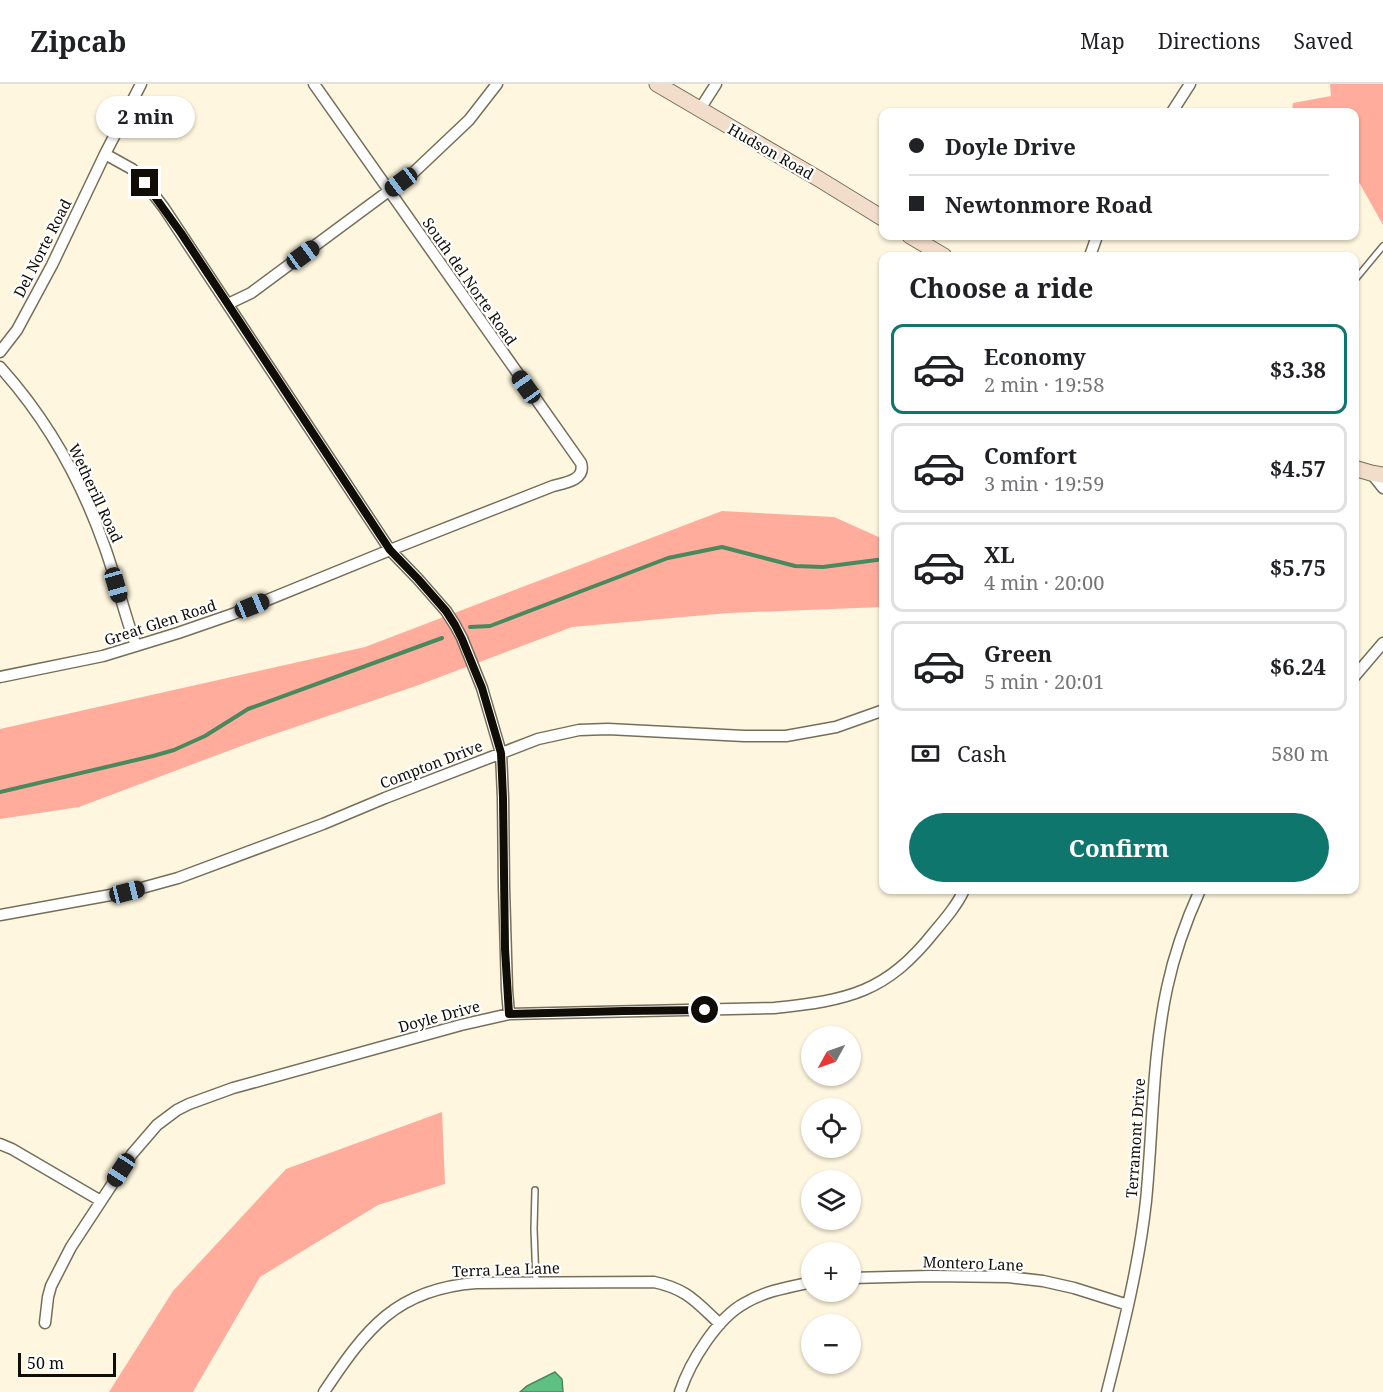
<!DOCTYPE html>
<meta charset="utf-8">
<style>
body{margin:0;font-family:"Noto Serif",serif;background:#f6f6f6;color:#202124;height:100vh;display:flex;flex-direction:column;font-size:22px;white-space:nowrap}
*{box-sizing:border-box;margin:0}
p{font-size:20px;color:#757577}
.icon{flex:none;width:33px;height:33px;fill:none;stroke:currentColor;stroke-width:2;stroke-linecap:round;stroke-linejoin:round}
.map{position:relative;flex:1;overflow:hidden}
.panel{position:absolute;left:879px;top:168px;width:480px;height:642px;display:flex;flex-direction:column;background:#fff;border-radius:12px;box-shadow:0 2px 4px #0004}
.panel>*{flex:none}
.guide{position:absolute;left:879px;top:24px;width:480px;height:132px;border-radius:12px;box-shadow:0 2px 4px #0004;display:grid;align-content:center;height:132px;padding:0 30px;background:#fff}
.needle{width:39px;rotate:230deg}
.fabs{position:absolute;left:801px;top:942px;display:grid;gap:12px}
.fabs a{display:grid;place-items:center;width:60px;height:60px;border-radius:50%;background:#fff;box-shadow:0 2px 4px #0004;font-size:30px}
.scale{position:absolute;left:18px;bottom:15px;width:98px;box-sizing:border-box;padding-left:6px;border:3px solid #0f0d06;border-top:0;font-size:16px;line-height:21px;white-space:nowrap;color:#0f0d06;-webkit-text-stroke:4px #fff;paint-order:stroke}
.end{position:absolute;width:27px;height:27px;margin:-14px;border:8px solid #0f0d06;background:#fff;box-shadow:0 0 0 3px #fff}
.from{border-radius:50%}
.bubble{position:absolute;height:42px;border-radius:21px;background:#fff;box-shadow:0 2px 4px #0004;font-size:20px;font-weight:700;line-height:42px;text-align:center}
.car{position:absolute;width:18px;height:36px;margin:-18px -9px;border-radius:8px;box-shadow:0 0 4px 2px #0007;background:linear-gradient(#222 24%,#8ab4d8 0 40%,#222 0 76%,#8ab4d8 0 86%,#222 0)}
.guide b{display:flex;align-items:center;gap:21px;height:57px;font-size:22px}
.guide b+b{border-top:2px solid #e0e0e0}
.guide i{width:15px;height:15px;background:#202124}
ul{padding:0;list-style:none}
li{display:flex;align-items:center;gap:18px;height:90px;margin:0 12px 9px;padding:0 18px;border:3px solid #e0e0e0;border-radius:12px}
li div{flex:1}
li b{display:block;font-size:22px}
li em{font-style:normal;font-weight:700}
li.on{border-color:#0f766e}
li>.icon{width:54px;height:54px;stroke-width:1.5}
h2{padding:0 30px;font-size:27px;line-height:72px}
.pay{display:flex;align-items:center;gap:15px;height:66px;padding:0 30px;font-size:22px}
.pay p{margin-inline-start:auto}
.action{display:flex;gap:12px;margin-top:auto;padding:12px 30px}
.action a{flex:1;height:69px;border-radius:36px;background:#0f766e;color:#fff;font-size:24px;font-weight:700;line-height:69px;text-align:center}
header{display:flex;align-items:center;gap:36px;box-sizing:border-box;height:84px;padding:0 30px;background:#fff;border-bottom:2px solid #e0e0e0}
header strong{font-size:28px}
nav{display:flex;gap:33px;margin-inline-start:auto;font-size:21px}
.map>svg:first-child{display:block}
</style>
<header>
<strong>Zipcab</strong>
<nav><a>Map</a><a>Directions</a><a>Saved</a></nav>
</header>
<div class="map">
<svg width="1383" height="1308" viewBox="0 0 1383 1308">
<rect width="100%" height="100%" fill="#fef6de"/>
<path fill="#ffac9c" d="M1330,0H1383V141L1355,91L1354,28H1292L1293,19L1331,12Z
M722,427L834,433L883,455V523L728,529L572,543L416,602L257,656L79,723L0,735V645L365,563Z
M442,1028L445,1100L378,1121L260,1193L193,1308H109L173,1207L286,1085Z"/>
<path fill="#60c084" stroke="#488a5e" stroke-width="1.5" d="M555,1288L562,1295L563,1308H520L527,1302Z"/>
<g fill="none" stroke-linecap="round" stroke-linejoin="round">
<path stroke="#488a5e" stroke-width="4" d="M470,543L490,542L668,474L722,463L795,482L823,483L884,475
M0,708L153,672L174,666L205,652L248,625L442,554"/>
<defs>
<path id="lane" d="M1354,197L1383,162
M535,1106L534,1145L536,1198"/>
<path id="street" d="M700,25L716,0
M1172,28L1190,0
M105,70L132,85L145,99L164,124L390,466L418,495L446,527L455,541L462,554L482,604L501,669L503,714L504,803L507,906L509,930
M1090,172L1097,152
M228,220L251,209L413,89L469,36L497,0
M0,268L17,246L52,181L105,70L141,0
M0,283C46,334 81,396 104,461C116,494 124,529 136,562
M1371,389L1383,404
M0,593L103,572L178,549L233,530L390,466L553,402C565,399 586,396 581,379L314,0
M1354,593L1383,559
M0,831L127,808L178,794L323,740L385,714L538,655L579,646L608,645L744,652H786L836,643L884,626
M0,1060L12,1065L101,1117
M850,1194L931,1192L1008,1193L1043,1197L1074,1204L1128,1221
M45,1239L48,1213L51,1202L71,1163L132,1070L157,1041L177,1026L189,1020L233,1004L461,941L509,930L774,924C849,916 886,909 935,847C946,834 957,821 964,806
M324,1308C366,1245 396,1205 476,1199L654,1198C687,1205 696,1218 720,1240
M680,1308C690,1278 717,1234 745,1219C765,1207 789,1203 812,1198
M1107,1308C1123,1245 1139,1181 1146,1117C1153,1046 1152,974 1167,904C1174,871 1186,837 1200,806"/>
<path id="secondary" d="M657,0L819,95L884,135
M910,152L944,172
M1354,384L1371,389L1383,391"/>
</defs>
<use href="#lane" stroke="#756f5a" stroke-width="8"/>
<use href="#street" stroke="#756f5a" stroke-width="13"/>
<use href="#secondary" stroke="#756f5a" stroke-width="17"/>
<use href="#lane" stroke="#fff" stroke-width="5"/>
<use href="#street" stroke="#fff" stroke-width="10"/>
<use href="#secondary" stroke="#f2ddca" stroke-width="15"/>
</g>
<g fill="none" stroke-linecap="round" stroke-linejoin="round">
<path stroke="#0f0d06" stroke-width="8" d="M145,99L181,149L390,466L418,495L446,527L455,541L462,555L482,604L501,669L503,714L505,865L509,930L624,927L705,926"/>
</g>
<g text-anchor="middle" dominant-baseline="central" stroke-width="4.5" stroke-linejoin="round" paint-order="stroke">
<g font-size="15" fill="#0f0d06" stroke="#fff">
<text transform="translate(771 67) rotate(30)">Hudson Road</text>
<text transform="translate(42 164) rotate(-63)">Del Norte Road</text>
<text transform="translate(470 197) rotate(55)">South del Norte Road</text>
<text transform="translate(96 409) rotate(65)">Wetherill Road</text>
<text transform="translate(160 538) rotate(-18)">Great Glen Road</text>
<text transform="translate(431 680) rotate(-21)">Compton Drive</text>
<text transform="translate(439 932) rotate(-15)">Doyle Drive</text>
<text transform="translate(1135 1054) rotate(-86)">Terramont Drive</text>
<text transform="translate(973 1179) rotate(2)">Montero Lane</text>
<text transform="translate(506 1185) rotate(-2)">Terra Lea Lane</text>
</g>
</g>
</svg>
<div class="fabs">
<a><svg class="needle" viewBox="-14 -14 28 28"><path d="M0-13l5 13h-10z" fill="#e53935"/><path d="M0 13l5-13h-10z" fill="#757577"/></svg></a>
<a><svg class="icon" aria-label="locate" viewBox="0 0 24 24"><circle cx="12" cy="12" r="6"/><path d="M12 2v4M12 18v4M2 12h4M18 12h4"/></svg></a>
<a><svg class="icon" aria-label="layers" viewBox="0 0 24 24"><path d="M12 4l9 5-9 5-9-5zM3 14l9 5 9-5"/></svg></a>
<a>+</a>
<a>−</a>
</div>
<div class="scale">50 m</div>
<i class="end from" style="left:705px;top:926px"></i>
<i class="end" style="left:145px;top:99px"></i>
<div class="bubble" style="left:96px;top:12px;width:99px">2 min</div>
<i class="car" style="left:401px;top:98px;rotate:233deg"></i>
<i class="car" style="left:303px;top:171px;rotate:54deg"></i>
<i class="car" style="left:526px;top:303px;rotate:325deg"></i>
<i class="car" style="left:116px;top:501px;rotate:164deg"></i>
<i class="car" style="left:252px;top:522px;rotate:68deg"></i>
<i class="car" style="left:127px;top:808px;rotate:76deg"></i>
<i class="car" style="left:121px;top:1086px;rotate:213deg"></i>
<div class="guide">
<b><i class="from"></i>Doyle Drive</b>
<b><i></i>Newtonmore Road</b>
</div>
<section class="panel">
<h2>Choose a ride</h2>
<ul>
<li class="on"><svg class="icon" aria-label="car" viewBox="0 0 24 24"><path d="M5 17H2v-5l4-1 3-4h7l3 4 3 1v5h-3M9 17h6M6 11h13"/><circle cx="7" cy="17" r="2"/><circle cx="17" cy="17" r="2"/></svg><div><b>Economy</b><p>2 min · 19:58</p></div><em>$3.38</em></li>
<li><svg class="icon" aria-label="car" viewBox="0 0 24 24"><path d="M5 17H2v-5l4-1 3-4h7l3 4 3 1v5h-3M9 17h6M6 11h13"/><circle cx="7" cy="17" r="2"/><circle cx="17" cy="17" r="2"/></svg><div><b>Comfort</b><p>3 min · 19:59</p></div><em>$4.57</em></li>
<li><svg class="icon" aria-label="car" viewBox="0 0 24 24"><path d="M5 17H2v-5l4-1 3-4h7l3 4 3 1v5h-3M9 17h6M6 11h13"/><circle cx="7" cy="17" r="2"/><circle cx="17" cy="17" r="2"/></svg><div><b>XL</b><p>4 min · 20:00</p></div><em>$5.75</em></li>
<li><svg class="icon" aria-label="car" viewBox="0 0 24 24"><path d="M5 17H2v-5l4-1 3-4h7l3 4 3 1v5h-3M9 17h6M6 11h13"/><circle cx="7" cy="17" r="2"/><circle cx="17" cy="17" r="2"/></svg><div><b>Green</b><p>5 min · 20:01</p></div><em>$6.24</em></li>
</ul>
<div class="pay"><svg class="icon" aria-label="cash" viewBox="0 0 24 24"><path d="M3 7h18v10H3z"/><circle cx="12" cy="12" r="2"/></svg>Cash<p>580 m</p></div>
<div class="action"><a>Confirm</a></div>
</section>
</div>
